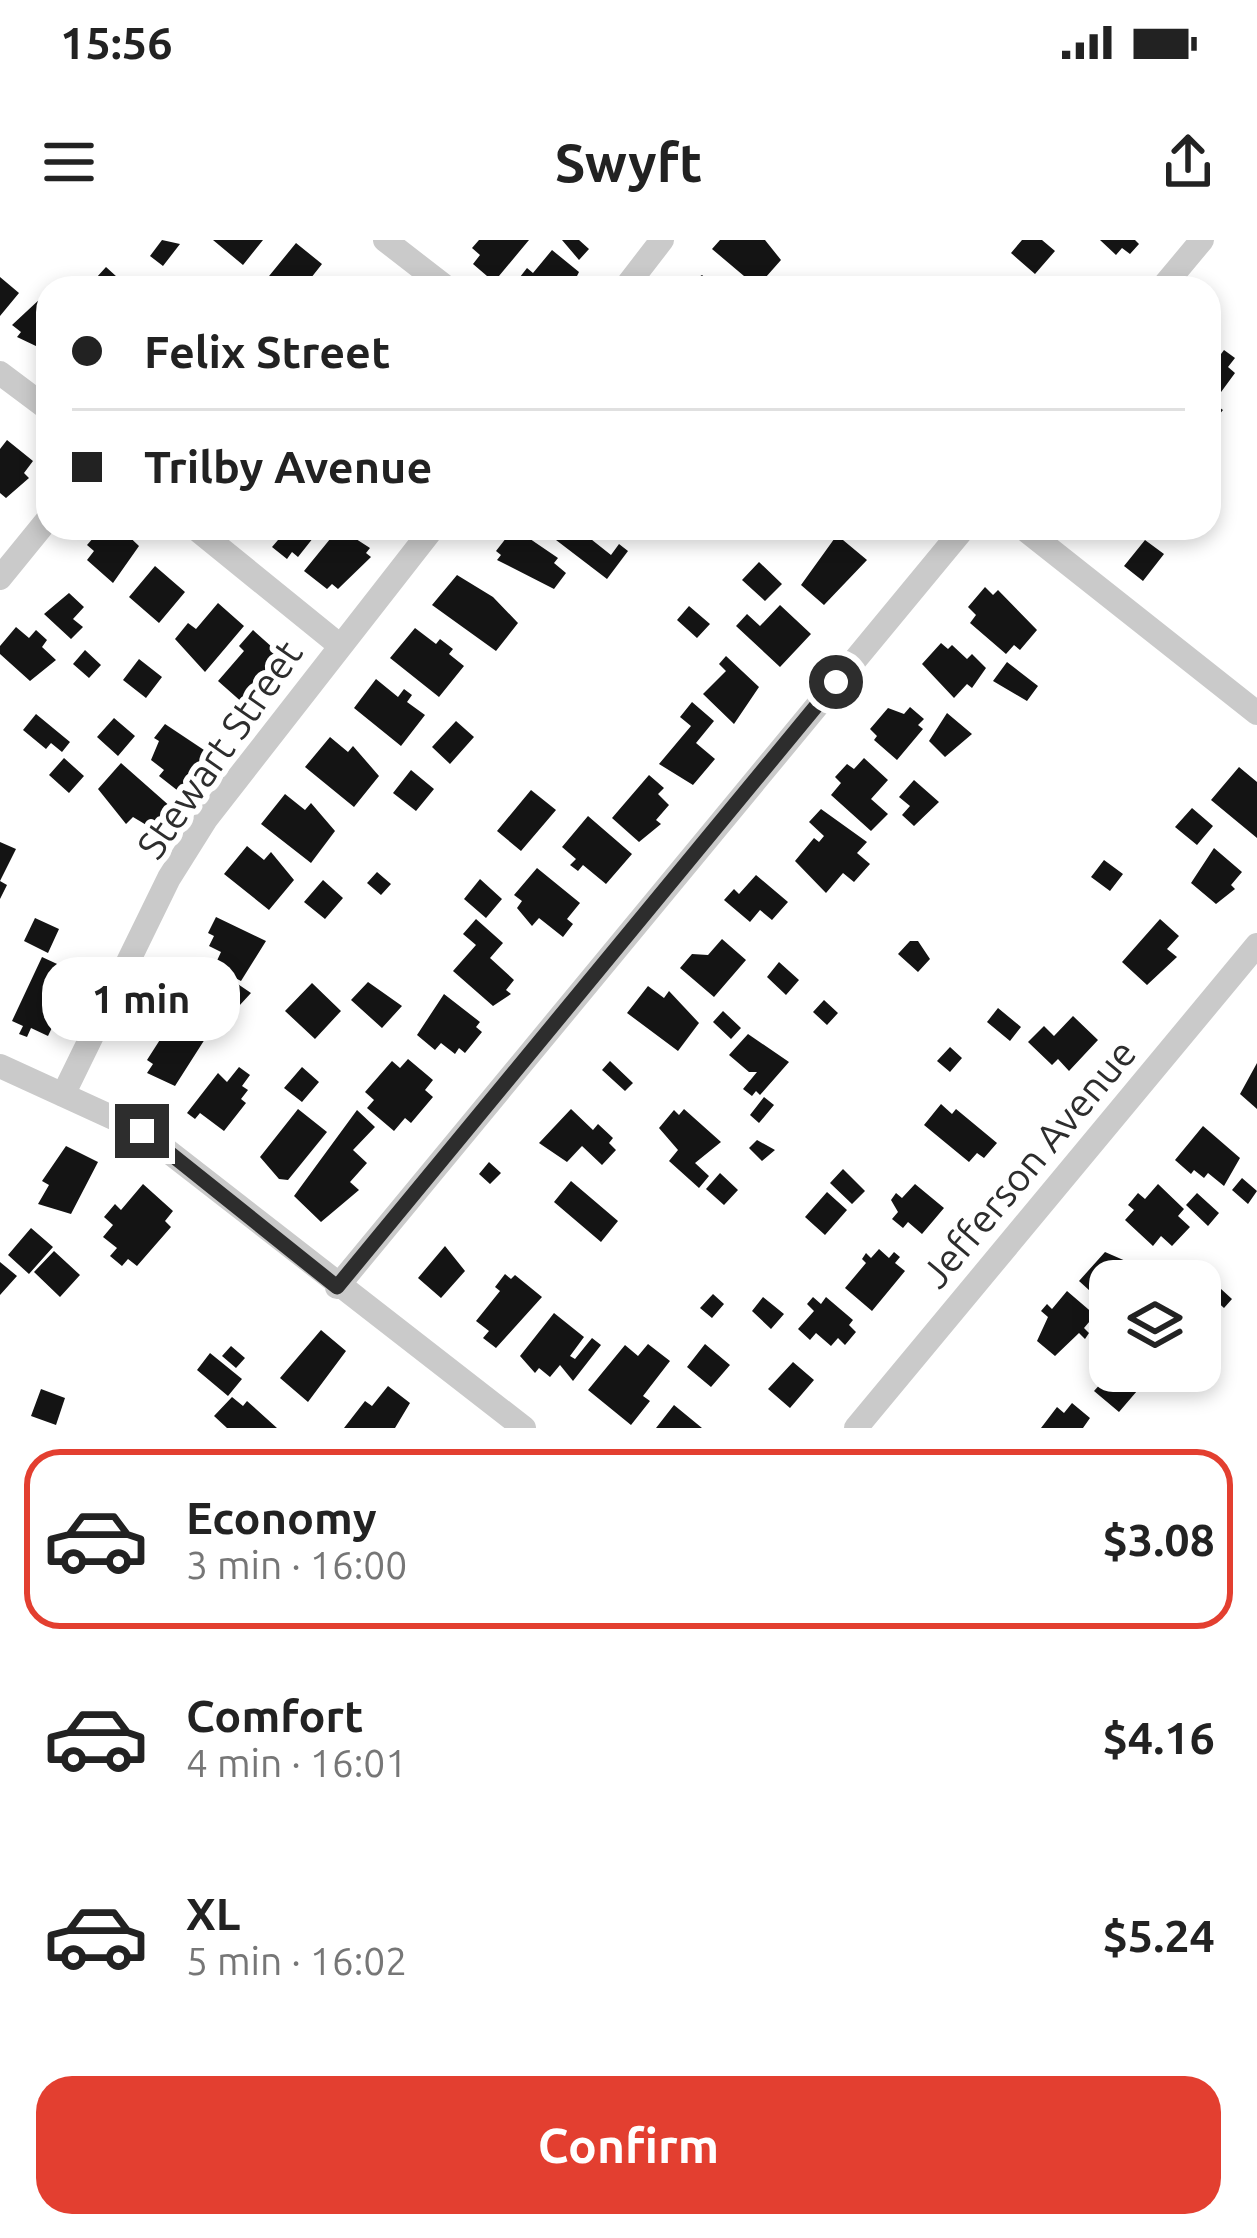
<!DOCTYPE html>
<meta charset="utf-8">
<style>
body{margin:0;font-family:Ubuntu,sans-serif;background:#f2f2f2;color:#222;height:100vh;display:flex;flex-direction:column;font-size:45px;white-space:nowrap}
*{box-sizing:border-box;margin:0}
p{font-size:39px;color:#767676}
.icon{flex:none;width:66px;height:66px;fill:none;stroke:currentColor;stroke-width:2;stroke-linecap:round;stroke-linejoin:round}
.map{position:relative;height:1188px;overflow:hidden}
.details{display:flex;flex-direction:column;background:#fff;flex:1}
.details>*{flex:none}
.hud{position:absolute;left:36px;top:36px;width:1185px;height:264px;border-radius:36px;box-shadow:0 6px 18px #0003;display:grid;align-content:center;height:264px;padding:0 36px;background:#fff}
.tools{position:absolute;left:1089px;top:1020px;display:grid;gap:24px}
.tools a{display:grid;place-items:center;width:132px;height:132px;border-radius:24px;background:#fff;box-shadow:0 6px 18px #0003;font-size:60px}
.end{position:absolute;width:54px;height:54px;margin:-27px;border:15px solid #2d2d2d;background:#fff;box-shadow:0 0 0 6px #fff}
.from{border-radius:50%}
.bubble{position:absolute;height:84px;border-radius:36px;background:#fff;box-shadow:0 6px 18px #0003;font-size:39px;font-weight:700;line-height:84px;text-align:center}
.hud b{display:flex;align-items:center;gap:42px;height:114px;font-size:45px}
.hud b+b{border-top:3px solid #e0e0e0}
.hud i{width:30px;height:30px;background:#222}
ul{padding:21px 0 0;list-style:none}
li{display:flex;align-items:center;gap:36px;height:180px;margin:0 24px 18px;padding:0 12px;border:6px solid transparent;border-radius:36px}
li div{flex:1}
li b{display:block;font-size:45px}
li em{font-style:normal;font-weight:700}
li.on{border-color:#e33f30}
li>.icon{width:108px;height:108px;stroke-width:1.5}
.primary-button{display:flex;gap:24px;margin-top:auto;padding:24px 36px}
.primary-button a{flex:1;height:138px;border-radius:36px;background:#e33f30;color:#fff;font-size:48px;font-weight:700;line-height:138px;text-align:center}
.status{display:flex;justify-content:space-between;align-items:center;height:84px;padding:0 60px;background:#fff;direction:ltr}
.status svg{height:33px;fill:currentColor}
header{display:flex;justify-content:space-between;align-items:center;height:156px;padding:0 36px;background:#fff;font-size:54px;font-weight:700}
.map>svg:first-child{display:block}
</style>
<div class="status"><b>15:56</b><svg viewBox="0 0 49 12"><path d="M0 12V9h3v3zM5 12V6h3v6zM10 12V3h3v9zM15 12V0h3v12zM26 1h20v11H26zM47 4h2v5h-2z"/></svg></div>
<header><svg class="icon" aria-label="menu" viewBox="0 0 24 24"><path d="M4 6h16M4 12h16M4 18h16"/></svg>Swyft<svg class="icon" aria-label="share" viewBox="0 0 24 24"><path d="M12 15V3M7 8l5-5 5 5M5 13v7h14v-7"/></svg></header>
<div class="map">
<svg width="1257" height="1188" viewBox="0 0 1257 1188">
<rect width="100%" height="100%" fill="#fff"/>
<path fill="#141414" d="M162,0L180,4L163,26L150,16Z
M213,0H263L243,25Z
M479,0H529L494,42L473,24L480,15L472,8Z
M562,0H579L589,9L579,20Z
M720,0H765L781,20L757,47L712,9Z
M1022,0H1042L1055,11L1035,34L1011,13Z
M1100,0H1135L1139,4L1130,14L1122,8L1116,15Z
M296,3L322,24L307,43L313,48H275L265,41Z
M552,10L579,32L571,48H521L526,42L520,37L527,28L533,33Z
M106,27L117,37L108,48H87Z
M702,35L717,48L722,42L729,48H682Z
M0,37L19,53L0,76Z
M41,58L48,63V95L38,107L17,97L21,92L12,85Z
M1224,110L1235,118L1228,127L1235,133L1213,163L1223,170L1209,187V118L1215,122Z
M7,200L33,221L24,233L29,238L6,258L0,253V209Z
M120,288L139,306L113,343L87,320L94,311L87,305L101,289L109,296Z
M276,288H321L298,317L292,312L287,319L272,307L278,300L271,294Z
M339,288L370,308L366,313L371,317L338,349L332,344L327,349L304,331Z
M514,288L558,318L554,323L566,333L554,349L497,320L501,315L496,311Z
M556,288H577L611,315L619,304L628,311L607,339L556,300L562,292Z
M837,295L867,320L824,365L801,345Z
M1145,300L1164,314L1143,341L1124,326Z
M759,322L782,344L765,361L742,340Z
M155,326L185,352L159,383L129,357Z
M457,335L493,357L518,383L496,411L432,365Z
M985,347L993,355L998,350L1037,390L1020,410L1014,405L1006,414L970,383L976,375L968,367Z
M69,353L84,367L73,379L83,387L71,399L44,374Z
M218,363L244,386L205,432L175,399L188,383L196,389Z
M780,365L811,394L780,427L736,386L747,374L760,386Z
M689,366L710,384L697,398L677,380Z
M16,387L29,398L36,390L47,400L42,407L56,420L30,441L0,414V406Z
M415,388L436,404L440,399L453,409L449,414L464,426L439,457L390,418Z
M253,390L282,416L257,444L265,451L253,464L247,459L244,464L218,441L244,411L239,406Z
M941,403L948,409L952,405L967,419L972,414L986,428L972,448L967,444L954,458L922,424Z
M85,410L101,425L89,438L73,424Z
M726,416L759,447L734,484L703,454L726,431L719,424Z
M139,419L162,437L146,458L123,440Z
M1007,422L1038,446L1027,461L993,441Z
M376,439L398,457L404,449L412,455L407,462L425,475L401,506L354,468Z
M692,462L714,481L696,503L715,519L693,545L659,524L691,486L680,477Z
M910,467L924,479L918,485L923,489L897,520L874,500L877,496L870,489L888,468L904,474Z
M947,473L972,494L945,517L929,501Z
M36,474L70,502L62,512L51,503L46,509L23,490Z
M114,478L135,496L118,516L97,497Z
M456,481L474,497L450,524L432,507Z
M165,484L207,512L196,526L202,531L182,554L159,536L164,530L151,520L159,501L154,498Z
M330,497L348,512L353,506L379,536L354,567L305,527Z
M64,518L84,536L69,553L49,535Z
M864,518L888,540L871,559L888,574L871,591L831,555L841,543L835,537L847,524L854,529Z
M121,523L172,568L153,589L133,577L126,584L98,549Z
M1239,527L1257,542V598L1211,560Z
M411,530L434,549L416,571L393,553Z
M649,535L664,548L658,554L669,565L656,580L661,584L639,602L612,578Z
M914,540L939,562L914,586L902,575L910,566L899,557Z
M531,550L556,570L521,611L497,591Z
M285,554L305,570L311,563L335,591L311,623L261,584Z
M1192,568L1213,586L1197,605L1175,587Z
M821,569L867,602L857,613L870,624L854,642L843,633L826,653L795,621L814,598L819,602L824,596L809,582Z
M588,576L632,614L606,644L583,625L578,631L570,625L576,619L562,607Z
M0,602L16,609L0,641L7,645L0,659Z
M247,606L264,620L271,612L294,640L269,670L224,634Z
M1214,608L1242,632L1231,645L1235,649L1216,664L1191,643Z
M1104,620L1123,634L1110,651L1091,637Z
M537,628L580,663L567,679L573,684L563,697L539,678L532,686L517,668L522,661L514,655Z
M377,632L391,644L381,655L367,643Z
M756,635L788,662L772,680L760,670L750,682L724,660L734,649L739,654Z
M480,639L502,659L486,678L464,659Z
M323,640L343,658L325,679L304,662Z
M216,677L266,701L241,741L214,727L221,712L209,706L214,696L208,693Z
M35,678L59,689L48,713L24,701Z
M476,679L503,703L490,718L514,740L506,750L511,754L493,766L453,731L476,705L463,694Z
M1160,679L1179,696L1167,709L1177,717L1147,745L1122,722Z
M722,699L746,720L714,757L680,728L692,714L708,715Z
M910,701H918L930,719L918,732L898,714Z
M42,717L68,729L64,752L68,754L48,796L31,788L27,797L19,794L23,786L12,781Z
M779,722L799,740L786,755L767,737Z
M226,736L251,753L239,766L220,743Z
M368,742L402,766L382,788L351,760Z
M312,743L341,771L315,799L285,771Z
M648,746L664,758L669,751L699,783L678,811L627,773Z
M180,752L219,777L175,846L147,833L153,824L147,820L163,795L155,790Z
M444,754L480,782L476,787L482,792L465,813L459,808L455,814L441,803L435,810L417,795Z
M824,760L838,773L827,785L813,772Z
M998,768L1021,787L1010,801L987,782Z
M723,771L741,788L731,799L713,782Z
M1073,776L1098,800L1069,831L1058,819L1052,825L1028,802L1044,786L1054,796Z
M748,794L789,822L760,855L756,851L752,856L743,849L757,832H749L729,815Z
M950,807L962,818L950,832L937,821Z
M408,819L433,840L425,850L433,857L411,883L405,878L394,891L367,868L374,860L365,852L392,821L400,828Z
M610,821L633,843L625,851L602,830Z
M1257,823V869L1240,854Z
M239,827L250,835L242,846L248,850L241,859L246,863L224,891L200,873L195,879L187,873L218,833L227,842Z
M302,827L319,842L302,862L284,848Z
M764,857L774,865L759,883L750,875Z
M941,864L952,874L956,869L997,903L984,918L977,913L969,922L924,885Z
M298,869L327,892L288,940L279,939L260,917Z
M571,869L593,890L598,884L613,898L609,903L616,910L602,925L582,906L567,922L539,903Z
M684,869L721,902L695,923L709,936L699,948L669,921L678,910L659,888L674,870L679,875Z
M357,870L375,887L353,910L367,923L350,942L359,950L321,982L294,956Z
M1203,886L1240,918L1224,946L1208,933L1204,938L1194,930L1191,934L1175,920Z
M757,900L775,910L762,921L749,908Z
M66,906L98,922L71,974L38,964L49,945L42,941Z
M489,922L501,933L490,944L479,934Z
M843,929L865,951L852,964L830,943Z
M720,933L738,950L724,965L706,949Z
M1242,938L1257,951L1248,964L1232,950Z
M571,941L618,981L601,1002L554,962Z
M143,944L173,971L165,981L171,987L137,1026L128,1019L122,1026L110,1016L117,1008L103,997L113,985L104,977L115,964L121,970Z
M915,944L944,968L922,994L908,982L903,988L892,979L898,972L891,960L896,953L902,958Z
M1158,944L1184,969L1178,976L1190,987L1172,1006L1161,996L1153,1006L1125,980L1134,970L1128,965L1138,953L1145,959Z
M827,952L847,970L825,995L805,977Z
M1197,953L1219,973L1208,986L1186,965Z
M31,988L53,1007L29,1034L8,1015Z
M445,1006L465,1031L441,1058L418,1038Z
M879,1009L889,1018L894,1012L900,1017L895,1023L905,1031L872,1071L845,1048L866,1023L862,1019L866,1013L871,1018Z
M54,1011L80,1035L60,1057L34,1032Z
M1105,1012L1128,1022L1123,1028L1137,1041H1110V1069L1079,1041Z
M0,1022L17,1036L0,1055Z
M505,1034L511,1039L515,1035L542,1057L496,1108L483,1098L489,1091L476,1081L500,1051L495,1047Z
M1209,1038L1232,1059L1224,1068L1201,1047Z
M1067,1051L1095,1075L1084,1088L1089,1093L1085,1099L1079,1093L1055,1116L1037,1101L1048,1077L1041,1071L1047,1064L1052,1069Z
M713,1054L724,1064L712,1078L700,1068Z
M763,1057L784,1074L771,1089L752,1071Z
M813,1057L821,1064L826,1057L853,1080L849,1085L856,1092L845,1105L838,1098L831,1106L816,1093L810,1100L798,1089L814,1071L807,1064Z
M554,1073L584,1097L570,1116L575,1119L592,1098L601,1105L573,1141L560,1125L550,1137L539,1128L535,1133L520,1116Z
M321,1090L346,1111L308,1162L280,1138Z
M648,1104L670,1121L643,1156L650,1161L631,1185L588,1150L625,1105L638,1116Z
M705,1104L730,1125L711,1147L687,1127Z
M231,1106L245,1118L236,1128L222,1116Z
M210,1113L242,1139L228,1156L197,1130Z
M793,1122L814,1140L790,1168L768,1149Z
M1112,1131L1137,1151L1119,1172L1094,1151Z
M388,1146L410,1163L395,1188H344L365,1161L372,1166Z
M41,1149L65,1158L56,1185L31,1176Z
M232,1157L243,1166L247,1161L277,1188H227L214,1176Z
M1072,1163L1090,1178L1083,1188H1041L1057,1167L1064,1173Z
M674,1165L702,1188H656Z"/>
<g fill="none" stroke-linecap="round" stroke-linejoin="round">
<path stroke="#cacaca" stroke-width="24" d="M385,0L447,48
M625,48L662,0
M1162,48L1202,0
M0,133L48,169
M195,288L338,404
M1023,288L1257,473
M0,338L48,279
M0,826L142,891L524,1188
M63,855L169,638L206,579L433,288
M337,1047L964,288
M856,1188L1257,705"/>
</g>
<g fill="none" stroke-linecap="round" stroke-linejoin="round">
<path stroke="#2d2d2d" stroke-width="15" d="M142,891L337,1047L836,442"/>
</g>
<g text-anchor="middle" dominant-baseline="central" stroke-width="12" stroke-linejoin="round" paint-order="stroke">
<g font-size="39" fill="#2d2d2d" stroke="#fff">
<text transform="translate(219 509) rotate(-55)">Stewart Street</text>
<text transform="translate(1028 923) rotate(-50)">Jefferson Avenue</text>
</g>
</g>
</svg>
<div class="tools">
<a><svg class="icon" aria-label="layers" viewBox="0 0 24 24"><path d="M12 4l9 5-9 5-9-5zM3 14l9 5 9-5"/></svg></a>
</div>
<i class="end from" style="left:836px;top:442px"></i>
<i class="end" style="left:142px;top:891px"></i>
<div class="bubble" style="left:42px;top:717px;width:198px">1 min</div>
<div class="hud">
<b><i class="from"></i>Felix Street</b>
<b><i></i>Trilby Avenue</b>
</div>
</div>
<section class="details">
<ul>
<li class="on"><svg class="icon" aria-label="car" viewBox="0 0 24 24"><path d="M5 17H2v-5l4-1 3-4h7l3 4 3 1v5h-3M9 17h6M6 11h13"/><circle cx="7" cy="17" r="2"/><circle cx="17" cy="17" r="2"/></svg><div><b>Economy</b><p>3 min · 16:00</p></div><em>$3.08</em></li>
<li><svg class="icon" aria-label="car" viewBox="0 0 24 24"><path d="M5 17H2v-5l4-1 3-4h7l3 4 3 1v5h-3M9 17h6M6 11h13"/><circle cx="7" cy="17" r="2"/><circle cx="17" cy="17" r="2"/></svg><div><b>Comfort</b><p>4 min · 16:01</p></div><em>$4.16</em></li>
<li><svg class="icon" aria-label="car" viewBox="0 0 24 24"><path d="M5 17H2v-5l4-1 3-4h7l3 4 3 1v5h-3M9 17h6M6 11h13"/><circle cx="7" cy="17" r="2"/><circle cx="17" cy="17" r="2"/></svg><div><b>XL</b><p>5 min · 16:02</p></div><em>$5.24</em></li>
</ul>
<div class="primary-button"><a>Confirm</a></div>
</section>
